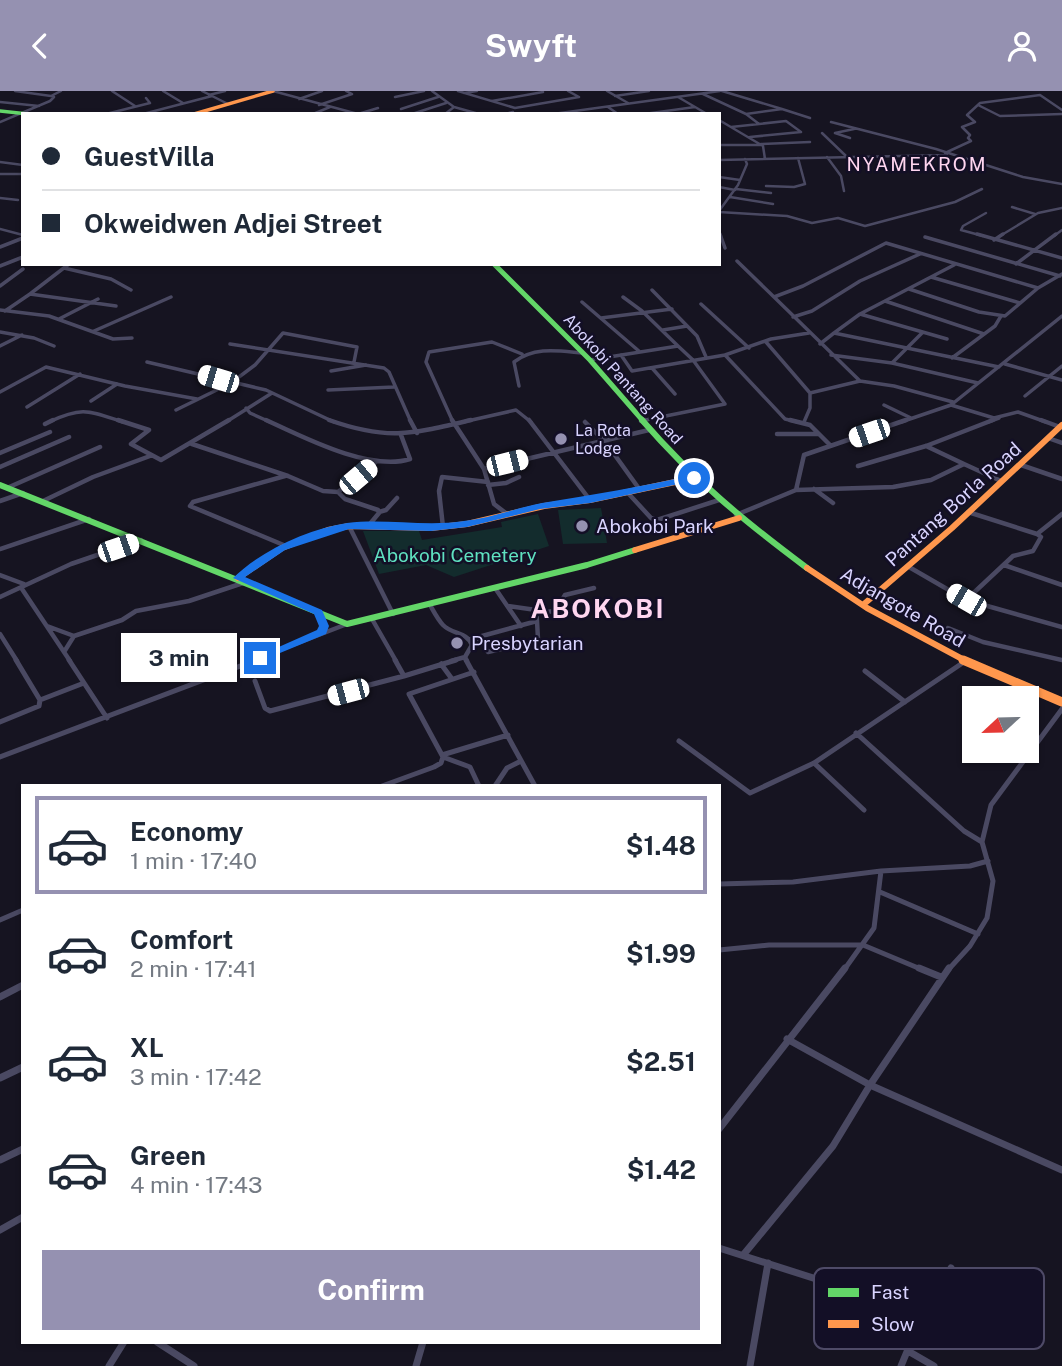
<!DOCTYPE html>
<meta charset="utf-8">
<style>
body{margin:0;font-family:"Public Sans",sans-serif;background:#f2f2f3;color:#1f2937;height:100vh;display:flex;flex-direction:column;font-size:26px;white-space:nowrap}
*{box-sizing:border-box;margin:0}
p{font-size:23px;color:#747a83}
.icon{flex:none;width:38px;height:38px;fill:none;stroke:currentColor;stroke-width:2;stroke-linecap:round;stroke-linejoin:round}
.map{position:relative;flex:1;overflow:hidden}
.sheet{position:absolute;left:21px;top:693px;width:700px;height:560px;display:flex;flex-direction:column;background:#fff;border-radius:0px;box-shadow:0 2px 5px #0004}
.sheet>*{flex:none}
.top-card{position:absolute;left:21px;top:21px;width:700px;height:154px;border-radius:0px;box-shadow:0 2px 5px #0004;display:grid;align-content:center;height:154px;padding:0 21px;background:#fff}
.needle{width:46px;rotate:248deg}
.buttons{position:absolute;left:962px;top:595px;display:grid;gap:14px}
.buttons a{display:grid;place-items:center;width:77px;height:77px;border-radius:0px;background:#fff;box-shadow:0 2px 5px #0004;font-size:35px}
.end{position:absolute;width:32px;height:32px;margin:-16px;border:9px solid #1a73e8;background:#fff;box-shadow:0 0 0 4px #fff}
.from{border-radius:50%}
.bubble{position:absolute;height:49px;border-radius:0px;background:#fff;box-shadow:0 2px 5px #0004;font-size:23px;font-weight:700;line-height:49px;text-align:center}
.car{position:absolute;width:21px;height:42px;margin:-21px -10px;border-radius:9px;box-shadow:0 0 5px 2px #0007;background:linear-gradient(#fff 24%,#345 0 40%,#fff 0 76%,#345 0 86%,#fff 0)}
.top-card b{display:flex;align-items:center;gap:24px;height:66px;font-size:26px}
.top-card b+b{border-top:2px solid #e0e1e3}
.top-card i{width:18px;height:18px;background:#1f2937}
ul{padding:12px 0 0;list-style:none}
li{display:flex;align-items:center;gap:21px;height:98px;margin:0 14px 10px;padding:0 7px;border:4px solid transparent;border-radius:0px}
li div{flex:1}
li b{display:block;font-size:26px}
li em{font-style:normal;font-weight:700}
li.active{border-color:#9591b1}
li>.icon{width:63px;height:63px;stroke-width:1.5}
.primary-button{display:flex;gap:14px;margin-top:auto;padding:14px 21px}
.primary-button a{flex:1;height:80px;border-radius:0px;background:#9591b1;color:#fff;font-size:28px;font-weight:700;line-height:80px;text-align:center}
header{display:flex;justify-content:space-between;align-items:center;height:91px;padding:0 21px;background:#9591b1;color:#fff;font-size:32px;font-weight:700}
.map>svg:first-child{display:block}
</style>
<header><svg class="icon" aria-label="back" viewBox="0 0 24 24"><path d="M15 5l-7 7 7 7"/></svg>Swyft<svg class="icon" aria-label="person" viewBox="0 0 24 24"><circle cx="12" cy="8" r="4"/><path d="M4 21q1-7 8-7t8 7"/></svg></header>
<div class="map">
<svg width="1062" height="1275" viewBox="0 0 1062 1275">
<rect width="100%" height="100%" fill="#161421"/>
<path fill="#132c2d" d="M601,417L607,452L563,453L558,419Z
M538,423L549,455L454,486L426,474L379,483L363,440H419L422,449L502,436L501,431Z"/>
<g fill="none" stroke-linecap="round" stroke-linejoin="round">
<path stroke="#4a4962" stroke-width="2.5" d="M15,0L51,5
M112,0L135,15
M163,0L183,12
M202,0L228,13
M273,0L358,23
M432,0L454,16L445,23
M458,0L515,17L579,6
M568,0L579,6
M607,0L628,12
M722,0L782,18L746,23
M464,2L477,0
M703,3L746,23L759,33
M209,4L225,0
M615,5L649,0
M395,6L424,0
M678,6L707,23
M299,8L322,0
M492,10L543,1
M0,11L39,15
M319,14L352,3L346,0
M978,14L1000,25L1062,23
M454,16L479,23
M608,16L618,23
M401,18L438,6
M782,18L810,27
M106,23L150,12L146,7
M143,23L212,5
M313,23L330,16
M358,23L378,17
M412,23L446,12
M504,23L513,21
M553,23L720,0
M644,23L695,16
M719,29L763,55L765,68
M0,31L50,10L54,6L51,5L61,0
M831,31L936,58L1023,86L1062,93
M731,36L786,30L801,41
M822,42L847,66
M750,46L801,41
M850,47L835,42L854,38
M761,53L810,51
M719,54H762
M945,62L971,50L968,47L970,44L962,36L975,31L967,24L980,12L1040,4L1062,19
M827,66L841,85L844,100
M719,69L947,64
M0,71L23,74
M0,83H23
M719,86L740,89
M766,95L794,96L805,93L798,67
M719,96L735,99
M736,98L771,102
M730,106L773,113
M0,107L18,109
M1012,116L1035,123
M719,120L738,94L747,73L745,68
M719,121L787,125L812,132L838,127L865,135L955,111L982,98
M0,138L23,144
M719,141L721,145
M983,145L961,139L963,135L986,122
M1000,145L1038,122L1062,117
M1054,145L1062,139"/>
<path stroke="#4a4962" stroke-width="3.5" d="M720,143L725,157
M977,143L1062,167
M925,146L1060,185
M994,149L1003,143
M0,156L23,147
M737,170L774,206
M1016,173L1056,143
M954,174L860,223L834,242L999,276
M0,175L23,166
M64,177L111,188L131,199
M931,186L1020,212
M0,195L23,178
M909,198L979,221L1005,225L1038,197L1062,183
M652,199L697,245L706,266
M30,203L69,173
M885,210L984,243
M582,211L640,261
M701,213L749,257
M0,219L49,225L113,248L132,247
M5,220L30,203L116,215
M860,223L947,248
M793,226L812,220L860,190L920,163
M601,227L672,218
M59,228L98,208
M663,239L687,235
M94,240L171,206
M0,241L34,247L54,255
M923,241L892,272L978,292
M766,251L810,302V317L804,331
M230,253L384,277L389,281L411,331
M820,253L834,242
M0,255L22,244
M621,264L632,280L725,264
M831,264L892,272
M952,267L995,235L1001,225
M590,269L678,255L642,220L623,206
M147,271L266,299L334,331
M1005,273L1062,289
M652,277L675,303
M331,280L366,274
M519,295L514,271C535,255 559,260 583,262
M328,299L394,296
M0,301L46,276L125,295L197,308
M810,302L860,290
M1025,305L1062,275
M91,310L117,293
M953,311L894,295L860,290L774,206L803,195L886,152L1038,197
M884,314L911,327
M951,314L994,327L1018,321L1046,331
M27,316L80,283
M246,317L250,322L270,331
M176,319L231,292L255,274L283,242L357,256L354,271
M641,330L725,313L693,269L678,255
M49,331C83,315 89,320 123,331
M226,331L272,302
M453,331L426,271L429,261L492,251L522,263
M463,331L516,319L531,331
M798,331L785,328L725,264L771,248L809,242
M901,331L951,314L1062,225
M988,331L999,327"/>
<path stroke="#4a4962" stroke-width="4.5" d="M118,329L149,339L131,353L161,369L229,329
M266,329C303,346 370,381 410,368L401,344
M329,329C388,350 412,343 471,329
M410,329L417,342
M452,329L484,378L494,413L507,423
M529,329L590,409
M790,329L810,334L830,354
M1041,329L1060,336
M641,330L645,329
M585,331L603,349
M45,333L53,329
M777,343H818
M1048,347L1062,352
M604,349L640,399
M192,353L288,385L323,400L338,401L345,408L378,419L379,422L369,434
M926,355L964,373
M0,362L50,341
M1021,374L1062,388
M858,375L926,355L993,329
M0,376L69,346
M484,378L649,339
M285,385L193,411L190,415L286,455
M488,394L506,392L519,386
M7,397L100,356
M814,398L833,412
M796,399L893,396L931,389L964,373L1001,390
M338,401L377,370
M628,402L651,427L657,429L719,409
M0,410L23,402
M43,410L93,386L150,365
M379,421L386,419L397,407
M968,421L1037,443L1062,423
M736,424L796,399L804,364L906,329
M349,435L393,523
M443,436L439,400L442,386L488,391
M0,458L89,428
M1004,474L1062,494
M909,476L966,509L1062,536
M0,484L24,493
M495,497L521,535
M22,498L70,570
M0,506L71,473L141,449
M966,509L1013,465L1033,460L1041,446L1037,443
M430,514C434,521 438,529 443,534C453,544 466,540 472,554L465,566L467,570
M319,521L324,530L322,541
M537,522L555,520L565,504L594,497
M372,528L396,570
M47,535L74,545L122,529L136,520L189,510L246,491
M948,537L983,551L1062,569
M0,543L17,570
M478,547L488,561L535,550L538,548L537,530
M471,548L537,530L536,519L508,515
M64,561L74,545
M251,570L347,533
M451,570L465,566"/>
<path stroke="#4a4962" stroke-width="5" d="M16,569L40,609
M69,569L107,627
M395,569L404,585L456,569
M466,569L535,695
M441,573L452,588
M865,580L905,611
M474,581L409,603L443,666L470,676L479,695
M255,590L265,617L270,620L404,585
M0,631L39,615L40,609L84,592
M856,642L964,740L982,751
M679,650L750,702L814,672L964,571
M442,664L508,644
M0,666L256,569
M814,672L864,719
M382,695L434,676L441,672L443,666
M495,695L507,677L521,670
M719,793L793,791L881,780L970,775L988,770
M880,801L978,843
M0,829L23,819
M719,859L769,854H863L923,879
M844,879L874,837L881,780
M948,879L970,855L987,827L993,790L982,751L991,714L1062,618"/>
<path stroke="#4a4962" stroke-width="7" d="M919,877L941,886
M0,906L23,894
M787,948L870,994L949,877
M0,987L23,976
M719,1038L845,877
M0,1069L23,1058
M0,1139L23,1126
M719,1157L923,1222L901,1275
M744,1163L833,1055L870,994L1062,1079
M923,1222L936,1207L951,1177
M157,1251L194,1275
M908,1260L934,1275
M109,1275L124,1251
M416,1275L423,1251
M750,1275L768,1172"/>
<path stroke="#63d668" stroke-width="3.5" d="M0,20L28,23"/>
<path stroke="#63d668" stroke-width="5" d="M494,173L590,269L644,331"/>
<path stroke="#63d668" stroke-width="6" d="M642,329C694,389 744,430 807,477
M0,394L347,533L587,474L635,459"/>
<path stroke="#ff974d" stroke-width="3.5" d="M194,23L273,0"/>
<path stroke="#ff974d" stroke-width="6" d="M635,459L739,427
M807,477L867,517L966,570
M238,487L282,457L328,439L349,435L431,437L467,433L544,415L590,409L694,387
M864,513L952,437L1062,334"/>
<path stroke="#ff974d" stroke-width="9" d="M963,569L1062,611"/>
</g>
<path fill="#1a73e8" d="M694,384L697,385V389L590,412L540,418L467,436L431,440L349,438L285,459L245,486L322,519L329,535L326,543L263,569L254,567L317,539L319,535L314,523L233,487C262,459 308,438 347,432C384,427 425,436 464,430C491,427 516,417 542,412C593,404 643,395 694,384Z"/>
<g fill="#9591b1" stroke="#130f26" stroke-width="2.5">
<circle cx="561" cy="348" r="7"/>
<circle cx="582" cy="435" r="7"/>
<circle cx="457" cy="552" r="7"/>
</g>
<g text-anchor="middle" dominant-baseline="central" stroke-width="5" stroke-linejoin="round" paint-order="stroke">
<g font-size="16" fill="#d9d4ff" stroke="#130f26">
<text transform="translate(623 288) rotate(48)">Abokobi Pantang Road</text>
</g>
<g font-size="16" fill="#d9d4ff" stroke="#130f26" text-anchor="start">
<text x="575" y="339">La Rota<tspan x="575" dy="18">Lodge</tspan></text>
</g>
<g font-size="19" letter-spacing="2" fill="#ffd6f0" stroke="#130f26">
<text x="917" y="73">NYAMEKROM</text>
</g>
<g font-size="19" fill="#d9d4ff" stroke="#130f26">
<text transform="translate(953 413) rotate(-42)">Pantang Borla Road</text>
<text transform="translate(903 516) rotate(30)">Adjangote Road</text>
</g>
<g font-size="19" fill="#d9d4ff" stroke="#130f26" text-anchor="start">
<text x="596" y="435">Abokobi Park</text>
<text x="471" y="552">Presbytarian</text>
</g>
<g font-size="19" fill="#5fe0c0" stroke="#130f26">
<text x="455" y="464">Abokobi Cemetery</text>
</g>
<g font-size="26" font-weight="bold" letter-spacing="2" fill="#ffd6f0" stroke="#130f26">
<text x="598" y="517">ABOKOBI</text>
</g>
</g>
<rect x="814" y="1177" width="230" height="81" rx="10" fill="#130f26" stroke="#4e4a67" stroke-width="2"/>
<rect x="828" y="1197" width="31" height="9" fill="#63d668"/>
<rect x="828" y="1229" width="31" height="8" fill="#ff974d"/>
<g font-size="19" fill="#d9d4ff">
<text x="871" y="1208">Fast</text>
<text x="871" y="1240">Slow</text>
</g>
</svg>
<div class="buttons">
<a><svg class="needle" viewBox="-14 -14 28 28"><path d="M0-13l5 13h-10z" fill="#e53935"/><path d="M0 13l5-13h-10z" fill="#747a83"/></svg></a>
</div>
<i class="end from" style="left:694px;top:387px"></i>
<i class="end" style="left:260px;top:567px"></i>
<div class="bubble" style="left:121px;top:542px;width:116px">3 min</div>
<i class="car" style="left:218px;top:288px;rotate:287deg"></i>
<i class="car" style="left:869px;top:342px;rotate:251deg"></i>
<i class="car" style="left:507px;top:372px;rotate:76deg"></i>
<i class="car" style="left:358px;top:386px;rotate:50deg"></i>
<i class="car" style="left:118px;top:457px;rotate:71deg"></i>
<i class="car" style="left:966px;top:509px;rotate:300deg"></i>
<i class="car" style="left:348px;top:601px;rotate:255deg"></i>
<div class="top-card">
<b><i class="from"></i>GuestVilla</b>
<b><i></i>Okweidwen Adjei Street</b>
</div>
<section class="sheet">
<ul>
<li class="active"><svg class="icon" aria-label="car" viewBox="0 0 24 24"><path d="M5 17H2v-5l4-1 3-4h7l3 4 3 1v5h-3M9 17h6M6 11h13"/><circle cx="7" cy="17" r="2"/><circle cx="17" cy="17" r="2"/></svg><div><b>Economy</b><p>1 min · 17:40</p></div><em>$1.48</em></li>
<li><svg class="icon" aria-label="car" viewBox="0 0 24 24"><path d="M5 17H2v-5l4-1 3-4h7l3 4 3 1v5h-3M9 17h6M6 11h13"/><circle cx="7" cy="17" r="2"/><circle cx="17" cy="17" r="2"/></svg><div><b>Comfort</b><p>2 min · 17:41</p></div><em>$1.99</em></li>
<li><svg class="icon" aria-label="car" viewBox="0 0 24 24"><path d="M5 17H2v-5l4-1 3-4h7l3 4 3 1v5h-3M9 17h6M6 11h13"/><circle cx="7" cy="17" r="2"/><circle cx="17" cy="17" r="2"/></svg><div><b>XL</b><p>3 min · 17:42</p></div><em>$2.51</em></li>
<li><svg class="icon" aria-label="car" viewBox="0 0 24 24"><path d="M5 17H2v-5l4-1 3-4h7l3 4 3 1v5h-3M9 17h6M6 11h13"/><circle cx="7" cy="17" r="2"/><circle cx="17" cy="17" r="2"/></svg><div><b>Green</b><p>4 min · 17:43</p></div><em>$1.42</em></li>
</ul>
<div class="primary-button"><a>Confirm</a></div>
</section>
</div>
